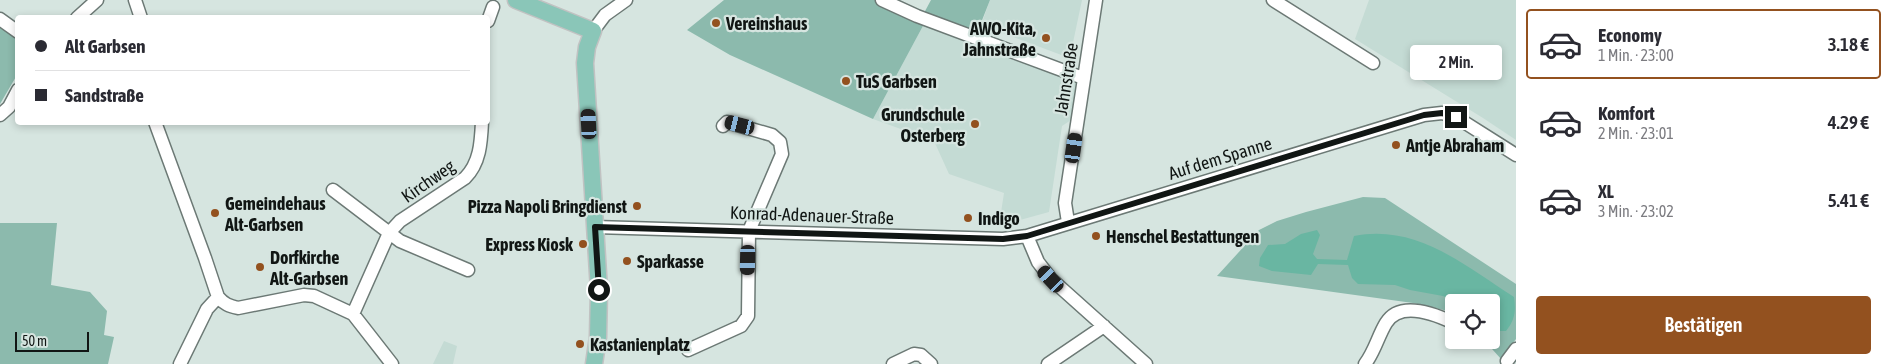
<!DOCTYPE html>
<html lang="de">
<meta charset="utf-8">
<style>
body{margin:0;font-family:"Asap Condensed",sans-serif;background:#f7f7f7;color:#2b2b33;height:100vh;display:flex;flex-direction:column;font-size:19px;white-space:nowrap}
*{box-sizing:border-box;margin:0}
p{font-size:16px;color:#7c7c81}
.icon{flex:none;width:28px;height:28px;fill:none;stroke:currentColor;stroke-width:2;stroke-linecap:round;stroke-linejoin:round}
.map{position:relative;flex:1;overflow:hidden}
.details{display:flex;flex-direction:column;background:#fff;width:375px}
.details>*{flex:none}
.top-card{position:absolute;left:15px;top:15px;width:475px;height:110px;border-radius:5px;box-shadow:0 2px 8px #0003;display:grid;align-content:center;height:110px;padding:0 20px;background:#fff}
.tools{position:absolute;left:1445px;top:294px;display:grid;gap:10px}
.tools a{display:grid;place-items:center;width:55px;height:55px;border-radius:5px;background:#fff;box-shadow:0 2px 8px #0003;font-size:25px}
.scale{position:absolute;left:15px;bottom:12px;width:74px;box-sizing:border-box;padding-left:5px;border:2px solid #111614;border-top:0;font-size:14px;line-height:18px;white-space:nowrap;color:#111614;-webkit-text-stroke:4px #d6e5e0;paint-order:stroke}
.end{position:absolute;width:22px;height:22px;margin:-11px;border:6px solid #111614;background:#fff;box-shadow:0 0 0 2px #fff}
.from{border-radius:50%}
.bubble{position:absolute;height:35px;border-radius:5px;background:#fff;box-shadow:0 2px 8px #0003;font-size:16px;font-weight:600;line-height:35px;text-align:center}
.car{position:absolute;width:15px;height:30px;margin:-15px -8px;border-radius:6px;box-shadow:0 0 4px 1px #0007;background:linear-gradient(#222 24%,#8ab4d8 0 40%,#222 0 76%,#8ab4d8 0 86%,#222 0)}
.top-card b{display:flex;align-items:center;gap:18px;height:48px;font-size:19px}
.top-card b+b{border-top:1px solid #e1e1e2}
.top-card i{width:12px;height:12px;background:#2b2b33}
ul{padding:9px 0 0;list-style:none}
li{display:flex;align-items:center;gap:15px;height:70px;margin:0 10px 8px;padding:0 10px;border:2px solid transparent;border-radius:5px}
li div{flex:1}
li b{display:block;font-size:19px}
li em{font-style:normal;font-weight:600}
li.current{border-color:#93511f}
li>.icon{width:45px;height:45px;stroke-width:1.5}
.cta{display:flex;gap:10px;margin-top:auto;padding:10px 20px}
.cta a{flex:1;height:58px;border-radius:5px;background:#93511f;color:#fff;font-size:20px;font-weight:600;line-height:58px;text-align:center}
main{display:flex;flex:1;min-height:0}
.map>svg:first-child{display:block}
</style>
<main>
<div class="map">
<svg width="1516" height="364" viewBox="0 0 1516 364">
<rect width="100%" height="100%" fill="#d6e5e0"/>
<path fill="#c4dbd4" d="M990,0H1082L1071,52L1072,59L981,25Z
M1369,0H1516V140L1483,118L1355,39Z
M924,24L1076,83L1071,120L1062,126L1049,212L1020,220L1000,219L1004,193L949,174L934,141L873,119Z
M444,341L457,346L453,364H433Z"/>
<path fill="#8cbaad" d="M724,0H876L924,24L873,119L730,55L687,30Z
M931,0H990L977,33L924,13Z
M0,23L18,36L17,75L0,104Z
M1363,197L1385,198L1516,284V339L1501,359L1484,340H1491V302H1454V314L1448,311L1413,303L1217,276L1259,230L1277,221L1306,212Z
M0,223H57L51,285L90,292L107,311L104,335L114,337L108,364H0Z"/>
<path fill="#69b6a2" d="M1317,230L1320,235L1313,254L1317,259L1347,260L1354,236C1417,224 1464,265 1514,297C1516,311 1515,320 1506,331H1497L1491,327V302H1458L1443,296L1410,290L1395,285L1358,284L1352,278L1348,265L1318,264L1311,275L1272,271L1259,266L1260,258L1268,245L1285,244L1301,234Z"/>
<g fill="none" stroke-linecap="round" stroke-linejoin="round">
<defs>
<path id="minor" d="M135,0L141,18
M882,0L917,16L1083,78
M1273,0L1373,63
M77,18L97,0
M0,19L18,32
M488,21L493,7
M593,31L605,15L626,0
M0,115L9,107L18,90
M155,122L205,258L218,297C224,304 229,306 238,308L304,295L314,296L353,314L392,364
M333,190L400,241L468,270
M1068,222L1065,203L1096,0
M595,227L1003,239L1027,236L1424,115L1442,113L1456,117L1516,155
M1027,236L1038,262L1051,279L1146,364
M353,314L389,233L400,221L465,178C480,163 481,143 482,122
M688,350L741,326L748,316L749,231L782,154L780,142L772,135L727,122L723,126
M1507,361L1516,349
M180,364L207,309L218,297
M893,364L914,354L921,355L931,364
M1048,364L1104,326
M1365,364C1375,351 1378,336 1386,323C1400,300 1435,314 1454,323"/>
<path id="major" d="M516,0L593,31L587,47L585,63L599,290L598,337L594,364"/>
</defs>
<use href="#minor" stroke="#6c7975" stroke-width="15"/>
<use href="#major" stroke="#c1c2c2" stroke-width="19"/>
<use href="#minor" stroke="#fff" stroke-width="12"/>
<use href="#major" stroke="#8ac6b8" stroke-width="16"/>
</g>
<g fill="none" stroke-linecap="round" stroke-linejoin="round">
<path stroke="#111614" stroke-width="6" d="M599,290L595,227L1003,239L1027,236L1424,115L1442,113L1456,117"/>
</g>
<g fill="#93511f" stroke="#d6e5e0" stroke-width="2">
<circle cx="716" cy="23" r="5"/>
<circle cx="1046" cy="38" r="5"/>
<circle cx="846" cy="81" r="5"/>
<circle cx="975" cy="124" r="5"/>
<circle cx="1396" cy="145" r="5"/>
<circle cx="637" cy="206" r="5"/>
<circle cx="215" cy="213" r="5"/>
<circle cx="968" cy="218" r="5"/>
<circle cx="1096" cy="236" r="5"/>
<circle cx="583" cy="244" r="5"/>
<circle cx="627" cy="261" r="5"/>
<circle cx="260" cy="267" r="5"/>
<circle cx="580" cy="344" r="5"/>
</g>
<g text-anchor="middle" dominant-baseline="central" stroke-width="4.5" stroke-linejoin="round" paint-order="stroke">
<g font-size="18" font-weight="bold" fill="#111614" stroke="#d6e5e0" text-anchor="start">
<text x="726" y="23">Vereinshaus</text>
<text x="1036" y="28" text-anchor="end">AWO-Kita,<tspan x="1036" dy="21">Jahnstraße</tspan></text>
<text x="856" y="81">TuS Garbsen</text>
<text x="965" y="114" text-anchor="end">Grundschule<tspan x="965" dy="21">Osterberg</tspan></text>
<text x="1406" y="145">Antje Abraham</text>
<text x="225" y="203">Gemeindehaus<tspan x="225" dy="21">Alt-Garbsen</tspan></text>
<text x="627" y="206" text-anchor="end">Pizza Napoli Bringdienst</text>
<text x="978" y="218">Indigo</text>
<text x="1106" y="236">Henschel Bestattungen</text>
<text x="573" y="244" text-anchor="end">Express Kiosk</text>
<text x="270" y="257">Dorfkirche<tspan x="270" dy="21">Alt-Garbsen</tspan></text>
<text x="637" y="261">Sparkasse</text>
<text x="590" y="344">Kastanienplatz</text>
</g>
<g font-size="18" fill="#111614" stroke="#d6e5e0">
<text transform="translate(1066 79) rotate(-81)">Jahnstraße</text>
<text transform="translate(1220 158) rotate(-17)">Auf dem Spanne</text>
<text transform="translate(428 181) rotate(-35)">Kirchweg</text>
<text transform="translate(812 215) rotate(2)">Konrad-Adenauer-Straße</text>
</g>
</g>
</svg>
<div class="tools">
<a><svg class="icon" aria-label="locate" viewBox="0 0 24 24"><circle cx="12" cy="12" r="6"/><path d="M12 2v4M12 18v4M2 12h4M18 12h4"/></svg></a>
</div>
<div class="scale">50 m</div>
<i class="end from" style="left:599px;top:290px"></i>
<i class="end" style="left:1456px;top:117px"></i>
<div class="bubble" style="left:1410px;top:45px;width:92px">2 Min.</div>
<i class="car" style="left:589px;top:124px;rotate:357deg"></i>
<i class="car" style="left:740px;top:125px;rotate:284deg"></i>
<i class="car" style="left:1074px;top:148px;rotate:8deg"></i>
<i class="car" style="left:748px;top:260px;rotate:181deg"></i>
<i class="car" style="left:1051px;top:279px;rotate:317deg"></i>
<div class="top-card">
<b><i class="from"></i>Alt Garbsen</b>
<b><i></i>Sandstraße</b>
</div>
</div>
<section class="details">
<ul>
<li class="current"><svg class="icon" aria-label="car" viewBox="0 0 24 24"><path d="M5 17H2v-5l4-1 3-4h7l3 4 3 1v5h-3M9 17h6M6 11h13"/><circle cx="7" cy="17" r="2"/><circle cx="17" cy="17" r="2"/></svg><div><b>Economy</b><p>1 Min. · 23:00</p></div><em>3.18 €</em></li>
<li><svg class="icon" aria-label="car" viewBox="0 0 24 24"><path d="M5 17H2v-5l4-1 3-4h7l3 4 3 1v5h-3M9 17h6M6 11h13"/><circle cx="7" cy="17" r="2"/><circle cx="17" cy="17" r="2"/></svg><div><b>Komfort</b><p>2 Min. · 23:01</p></div><em>4.29 €</em></li>
<li><svg class="icon" aria-label="car" viewBox="0 0 24 24"><path d="M5 17H2v-5l4-1 3-4h7l3 4 3 1v5h-3M9 17h6M6 11h13"/><circle cx="7" cy="17" r="2"/><circle cx="17" cy="17" r="2"/></svg><div><b>XL</b><p>3 Min. · 23:02</p></div><em>5.41 €</em></li>
</ul>
<div class="cta"><a>Bestätigen</a></div>
</section>
</main>
